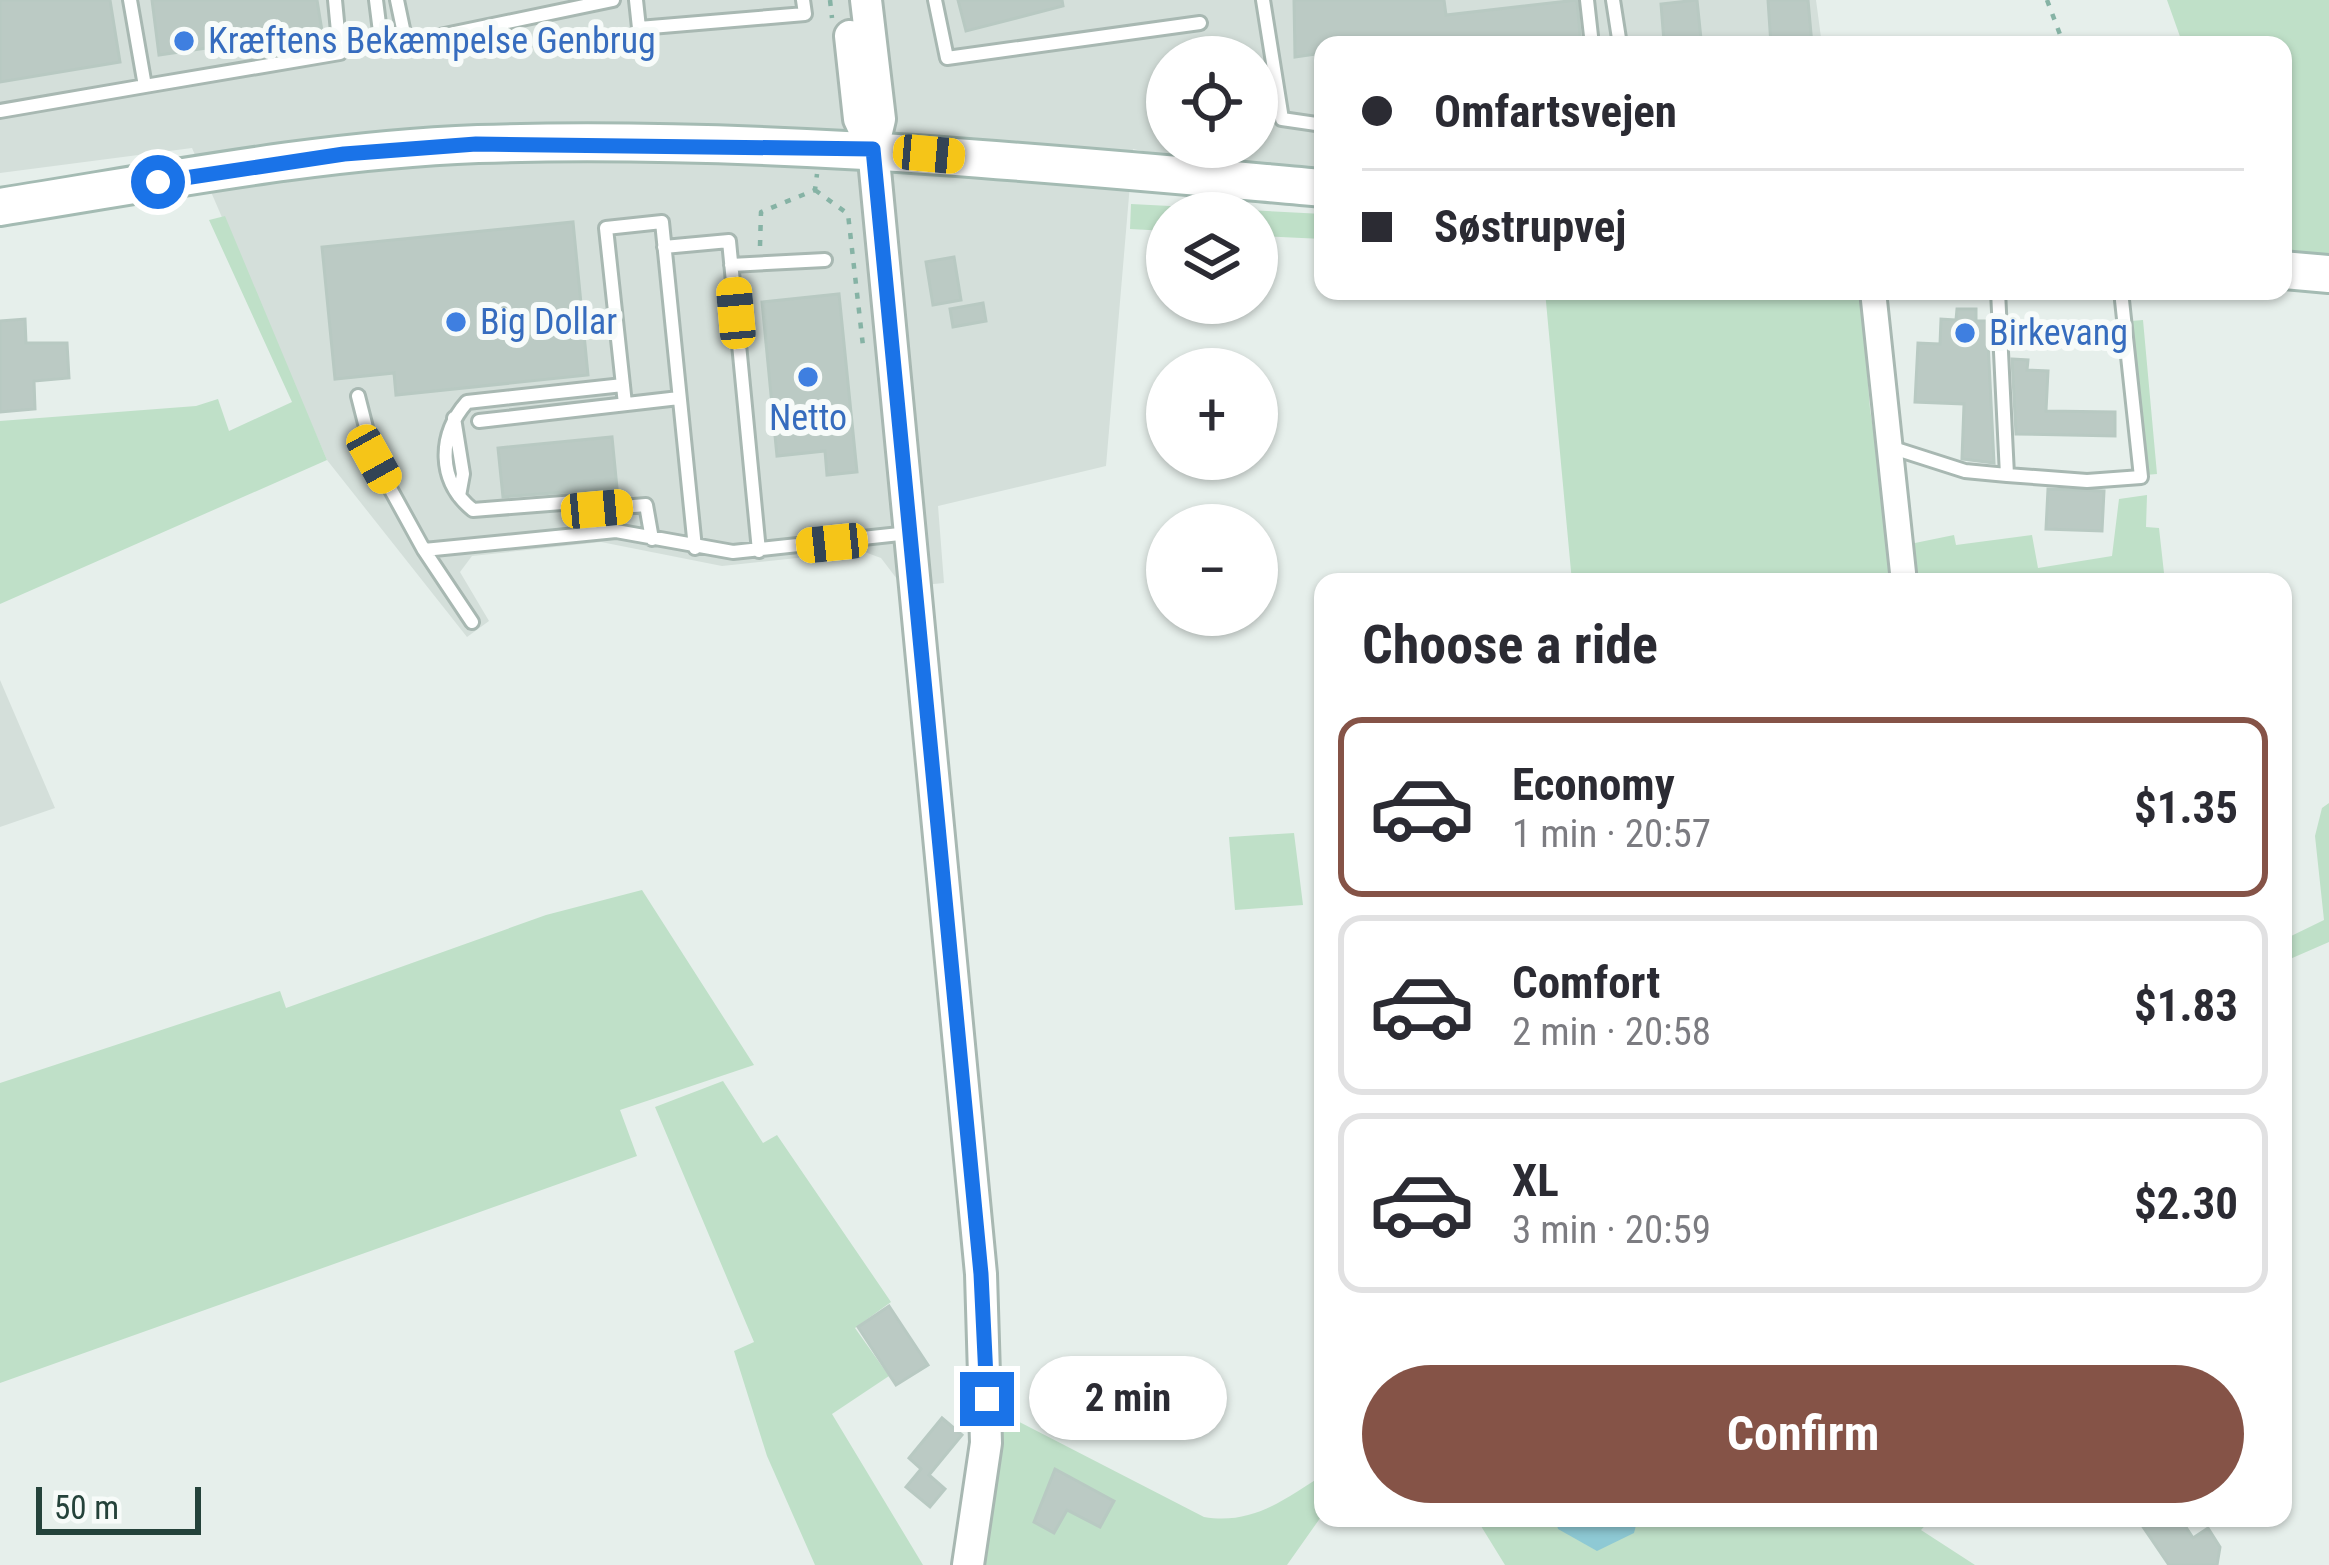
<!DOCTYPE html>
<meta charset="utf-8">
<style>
body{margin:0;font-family:"Roboto Condensed",sans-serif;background:#f7f7f7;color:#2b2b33;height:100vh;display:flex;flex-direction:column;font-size:45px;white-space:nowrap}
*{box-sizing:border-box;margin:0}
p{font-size:39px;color:#7c7c81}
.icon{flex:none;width:66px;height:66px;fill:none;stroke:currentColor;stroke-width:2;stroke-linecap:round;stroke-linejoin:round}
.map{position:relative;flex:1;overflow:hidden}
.details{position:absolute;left:1314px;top:573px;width:978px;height:954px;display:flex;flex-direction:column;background:#fff;border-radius:24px;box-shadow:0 3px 9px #0004}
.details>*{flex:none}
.banner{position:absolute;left:1314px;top:36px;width:978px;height:264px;border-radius:24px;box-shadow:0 3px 9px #0004;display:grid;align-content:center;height:264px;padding:0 48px;background:#fff}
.tools{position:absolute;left:1146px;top:36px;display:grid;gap:24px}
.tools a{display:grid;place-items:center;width:132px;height:132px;border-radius:50%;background:#fff;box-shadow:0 3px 9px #0004;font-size:60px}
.scale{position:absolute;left:36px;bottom:30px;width:165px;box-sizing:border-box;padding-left:12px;border:6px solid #24423a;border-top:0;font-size:33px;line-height:42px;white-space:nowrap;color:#24423a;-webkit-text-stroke:9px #f7fbf9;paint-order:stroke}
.end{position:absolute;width:54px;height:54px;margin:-27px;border:15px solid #1a73e8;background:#fff;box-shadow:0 0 0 6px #fff}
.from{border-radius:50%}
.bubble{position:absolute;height:84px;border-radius:42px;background:#fff;box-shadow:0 3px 9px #0004;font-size:39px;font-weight:700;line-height:84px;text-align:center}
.car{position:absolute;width:36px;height:72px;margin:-36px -18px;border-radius:15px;box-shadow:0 0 9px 3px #0007;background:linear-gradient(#f5c518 24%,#345 0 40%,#f5c518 0 76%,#345 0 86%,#f5c518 0)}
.banner b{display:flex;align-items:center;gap:42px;height:114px;font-size:45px}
.banner b+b{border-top:3px solid #e1e1e2}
.banner i{width:30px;height:30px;background:#2b2b33}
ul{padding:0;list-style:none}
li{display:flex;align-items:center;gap:36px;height:180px;margin:0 24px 18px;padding:0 24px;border:6px solid #e1e1e2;border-radius:24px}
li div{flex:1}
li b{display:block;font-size:45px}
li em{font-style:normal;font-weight:700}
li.selected{border-color:#855347}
li>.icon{width:108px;height:108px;stroke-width:1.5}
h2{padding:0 48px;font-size:54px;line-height:144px}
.action{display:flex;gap:24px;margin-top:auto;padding:24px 48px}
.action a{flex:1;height:138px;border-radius:72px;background:#855347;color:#fff;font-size:48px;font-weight:700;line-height:138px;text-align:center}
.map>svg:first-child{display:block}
</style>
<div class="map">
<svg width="2329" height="1565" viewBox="0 0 2329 1565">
<rect width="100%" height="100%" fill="#e6efeb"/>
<path fill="#d4dfda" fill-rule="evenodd" d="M0,0H1816L1822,45H1323V171L1181,159L1133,149L1106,466L938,506L944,583L903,587L881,558L862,551L722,566L601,542L472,556L460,572L489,621L467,637L327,460L192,148L0,173ZM1167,57H1257V147H1167Z
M0,680L55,808L0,827Z"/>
<path fill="#bfe0c8" d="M2167,0H2329V257L2283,253V45H2183Z
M1131,204L1323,214V239L1257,236V213H1167V231L1130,229Z
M225,216L327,460L0,604V421L196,406L218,399L229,431L292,402L209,220Z
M1545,291H1861L1870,409L1897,582H1572Z
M2143,320L2157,474L2145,475L2131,321Z
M2147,495L2146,527L2159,528L2165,582H1915L1910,544L1954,535L1956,545L2032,535L2038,568L2112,556L2119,499Z
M2329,803V942L2283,962V940L2324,920L2315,836L2322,808Z
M1294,833L1303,905L1235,910L1229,837Z
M642,890L754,1065L620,1110L637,1156L0,1383V1083L280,991L286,1008L546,915Z
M723,1081L763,1143L777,1135L891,1302L855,1328L889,1376L832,1414L923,1565H815L767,1456L734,1351L754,1342L655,1107Z
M998,1411L1204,1517C1252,1525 1284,1500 1323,1475V1514L1287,1565H978Z
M1476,1518H1932L1921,1530L1975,1565H1505Z"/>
<path fill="#8ec9d4" d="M1555,1518H1638L1634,1533L1597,1551L1558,1529Z"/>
<path fill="#bbcac4" stroke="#b8c9c2" stroke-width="3" d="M0,0H110L120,62L0,82Z
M152,0H317L322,31L159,55Z
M958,0H1062L1063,6L966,31Z
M1294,0H1444L1446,15L1577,0L1581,45H1323V53L1295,57Z
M1697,0L1701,39L1664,42L1661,4Z
M1768,0H1808L1812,45H1771Z
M573,222L588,375L396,395L394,373L335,379L322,247Z
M954,257L961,300L933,305L926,262Z
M839,294L857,472L827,475L825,451L777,456L762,302Z
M983,303L986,321L953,327L950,309Z
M1957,309H1976V321H1987L1994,463L1962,459L1964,404L1915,402L1918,343L1940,344L1941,319L1956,320Z
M25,319L26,343H67L69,378L34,381L35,409L0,412V321Z
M2012,359L2028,360L2027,370L2048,371L2046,411L2115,412V436L2016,434Z
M612,437L617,488L503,497L498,448Z
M2048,489L2104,491L2102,531L2046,529Z
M889,1306L928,1365L896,1385L858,1327Z
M942,1418L962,1435L929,1475L945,1489L930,1507L906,1487L921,1469L909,1458Z
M1055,1469L1114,1501L1100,1527L1067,1510L1054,1533L1034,1522Z
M2137,1518H2180L2193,1538L2208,1528L2220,1547L2217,1565H2169Z"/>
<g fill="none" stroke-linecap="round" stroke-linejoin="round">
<defs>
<path id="service" d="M376,0L382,48L613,0
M397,0L406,43
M636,0L639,28L805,14L803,0
M935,0L947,58L1200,23
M1263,0L1282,119L1323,125
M1587,0L1592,45
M1613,0L1620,45
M145,86L340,53L335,0
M0,111L145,86L130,0
M664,247L729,241L759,551
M731,265L825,260
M623,385L467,402C438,435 437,481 473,510L588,501L597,509L646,505L652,539
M358,396L374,459L424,550L616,531L733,552L909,533
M625,404L606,228L662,222L695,548
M454,418L463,474L459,496
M479,421L679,398
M1890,447L1965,471L2007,475L1998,291
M2007,475L2087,481L2141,477L2121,291
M424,550L472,622"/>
<path id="minor" d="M1873,291L1904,582"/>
<path id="tertiary" d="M866,0L880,119L873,149L981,1274L986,1443L968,1565
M850,36L859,119L873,149"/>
<path id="secondary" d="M0,207C158,182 318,150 478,144C761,135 1042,163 1323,188
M2283,270L2329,274"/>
</defs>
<use href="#service" stroke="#a8b8b2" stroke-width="18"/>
<use href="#minor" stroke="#a8b8b2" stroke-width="30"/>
<use href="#tertiary" stroke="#a8b8b2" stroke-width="36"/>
<use href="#secondary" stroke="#a4bbb3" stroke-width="42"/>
<path stroke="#86b3a5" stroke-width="4.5" stroke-dasharray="6 9" stroke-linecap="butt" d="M830,0L832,18
M2047,0L2064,45
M815,190L848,214L863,346
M760,246L761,212L815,190L817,174"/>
<use href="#service" stroke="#fff" stroke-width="12"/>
<use href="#minor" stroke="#fff" stroke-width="24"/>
<use href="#tertiary" stroke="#fff" stroke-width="30"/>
<use href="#secondary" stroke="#fff" stroke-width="36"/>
</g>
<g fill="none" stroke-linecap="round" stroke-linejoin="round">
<path stroke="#1a73e8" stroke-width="15" d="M158,182L344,154L476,144L873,149L981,1274L987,1399"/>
</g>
<g fill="#3f7fe0" stroke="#f7fbf9" stroke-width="4.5">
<circle cx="184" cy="41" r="12"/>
<circle cx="456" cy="322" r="12"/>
<circle cx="1965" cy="333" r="12"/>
<circle cx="808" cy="377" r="12"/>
</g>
<g text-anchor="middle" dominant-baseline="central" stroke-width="12" stroke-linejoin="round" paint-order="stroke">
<g font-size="36" fill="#366cbe" stroke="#f7fbf9" text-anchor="start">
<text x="208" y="41">Kræftens Bekæmpelse Genbrug</text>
<text x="480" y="322">Big Dollar</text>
<text x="1989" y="333">Birkevang</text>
<text x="808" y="418" text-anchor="middle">Netto</text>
</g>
</g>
</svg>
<div class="tools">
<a><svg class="icon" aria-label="locate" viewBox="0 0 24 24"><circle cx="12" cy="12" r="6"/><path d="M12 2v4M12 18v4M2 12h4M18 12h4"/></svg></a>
<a><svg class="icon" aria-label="layers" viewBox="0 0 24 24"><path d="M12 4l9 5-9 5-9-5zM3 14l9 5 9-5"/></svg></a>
<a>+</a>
<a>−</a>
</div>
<div class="scale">50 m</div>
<i class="end from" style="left:158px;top:182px"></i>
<i class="end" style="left:987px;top:1399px"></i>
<div class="bubble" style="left:1029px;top:1356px;width:198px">2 min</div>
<i class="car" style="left:929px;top:154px;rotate:95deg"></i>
<i class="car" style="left:736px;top:313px;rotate:355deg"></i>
<i class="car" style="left:374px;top:459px;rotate:151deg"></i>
<i class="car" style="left:597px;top:509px;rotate:85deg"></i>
<i class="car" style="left:832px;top:543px;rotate:264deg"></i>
<div class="banner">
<b><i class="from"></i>Omfartsvejen</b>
<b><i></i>Søstrupvej</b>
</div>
<section class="details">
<h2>Choose a ride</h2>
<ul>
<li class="selected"><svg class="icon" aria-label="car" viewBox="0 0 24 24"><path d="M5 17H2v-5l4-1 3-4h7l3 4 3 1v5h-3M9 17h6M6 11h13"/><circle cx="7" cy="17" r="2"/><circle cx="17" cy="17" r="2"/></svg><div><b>Economy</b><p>1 min · 20:57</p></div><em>$1.35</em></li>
<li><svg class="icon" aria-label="car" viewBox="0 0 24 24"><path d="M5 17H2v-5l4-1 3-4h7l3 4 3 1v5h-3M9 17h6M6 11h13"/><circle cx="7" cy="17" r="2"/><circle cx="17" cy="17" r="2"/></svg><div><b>Comfort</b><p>2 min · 20:58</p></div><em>$1.83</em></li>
<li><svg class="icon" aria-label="car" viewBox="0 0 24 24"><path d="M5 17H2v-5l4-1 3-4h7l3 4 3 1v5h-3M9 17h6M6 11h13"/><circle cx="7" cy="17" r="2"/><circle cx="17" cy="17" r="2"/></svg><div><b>XL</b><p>3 min · 20:59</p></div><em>$2.30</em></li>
</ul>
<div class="action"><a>Confirm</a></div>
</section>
</div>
